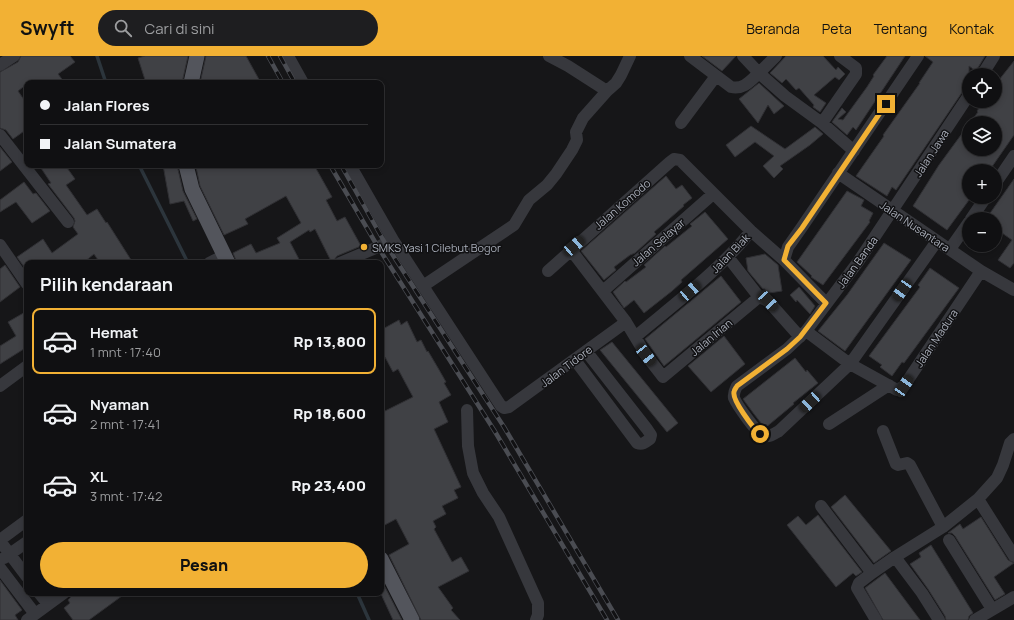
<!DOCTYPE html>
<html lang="id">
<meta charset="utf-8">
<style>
body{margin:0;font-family:Manrope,sans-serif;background:#1e1e20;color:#f1f3f6;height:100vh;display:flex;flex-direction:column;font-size:15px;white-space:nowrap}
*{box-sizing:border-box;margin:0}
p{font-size:13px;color:#9c9d9f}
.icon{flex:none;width:22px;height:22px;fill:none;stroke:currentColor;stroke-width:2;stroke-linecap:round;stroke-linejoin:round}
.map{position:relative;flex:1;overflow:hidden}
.drawer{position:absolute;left:24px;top:204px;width:360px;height:336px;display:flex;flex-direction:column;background:#101012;border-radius:8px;box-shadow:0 2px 6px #0003,0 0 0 1px #303032}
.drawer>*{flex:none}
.banner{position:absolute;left:24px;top:24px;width:360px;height:88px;border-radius:8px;box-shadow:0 2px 6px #0003,0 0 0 1px #303032;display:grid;align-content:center;height:88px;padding:0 16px;background:#101012}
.tools{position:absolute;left:962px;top:12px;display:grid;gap:8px}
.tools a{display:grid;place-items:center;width:40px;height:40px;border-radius:50%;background:#101012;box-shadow:0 2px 6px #0003,0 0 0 1px #303032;font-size:20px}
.end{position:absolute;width:18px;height:18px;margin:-9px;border:5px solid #f2b134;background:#111;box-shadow:0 0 0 2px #111}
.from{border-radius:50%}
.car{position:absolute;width:12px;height:24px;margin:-12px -6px;border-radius:5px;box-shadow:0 0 3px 1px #0007;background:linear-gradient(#222 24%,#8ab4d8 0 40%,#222 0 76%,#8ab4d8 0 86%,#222 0)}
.banner b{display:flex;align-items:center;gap:14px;height:38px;font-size:15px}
.banner b+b{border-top:1px solid #303032}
.banner i{width:10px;height:10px;background:#f1f3f6}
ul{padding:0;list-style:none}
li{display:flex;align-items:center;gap:12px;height:66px;margin:0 8px 6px;padding:0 8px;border:2px solid transparent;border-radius:8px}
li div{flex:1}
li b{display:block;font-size:15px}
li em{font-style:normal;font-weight:800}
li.selected{border-color:#f2b134}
li>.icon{width:36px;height:36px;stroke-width:1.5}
h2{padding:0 16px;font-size:18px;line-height:48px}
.button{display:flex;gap:8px;margin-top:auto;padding:8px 16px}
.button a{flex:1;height:46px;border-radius:24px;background:#f2b134;color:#111;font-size:16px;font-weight:800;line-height:46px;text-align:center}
header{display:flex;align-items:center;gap:24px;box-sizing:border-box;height:56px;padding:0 20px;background:#f2b134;color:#111}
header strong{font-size:19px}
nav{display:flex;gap:22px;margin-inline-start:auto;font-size:14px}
.search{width:280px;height:36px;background:#1e1e20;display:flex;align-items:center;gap:10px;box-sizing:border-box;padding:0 14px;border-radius:22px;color:#9c9d9f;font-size:15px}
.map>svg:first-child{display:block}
</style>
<header>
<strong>Swyft</strong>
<div class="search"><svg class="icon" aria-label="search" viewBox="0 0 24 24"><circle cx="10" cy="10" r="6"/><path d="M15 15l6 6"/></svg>Cari di sini</div>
<nav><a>Beranda</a><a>Peta</a><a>Tentang</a><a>Kontak</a></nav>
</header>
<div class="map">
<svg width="1014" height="564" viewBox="0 0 1014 564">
<rect width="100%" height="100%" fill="#161618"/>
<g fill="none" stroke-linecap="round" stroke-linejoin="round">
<path stroke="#2c353c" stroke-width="3.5" d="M97,0L106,27
M139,109L188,207
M357,537L369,564"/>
</g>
<path fill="#404145" stroke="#303034" d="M21,0H70L75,6L58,18L65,27H27V28L18,35L27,48V73L13,83L6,74L0,72V16L18,6Z
M145,0H188L182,27H146L138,2Z
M206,0H246L261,27H200Z
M702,0H736L722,15Z
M786,0H823L836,14L838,11L845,18L839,24L835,21L814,39L826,47L820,56L813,51L814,49L799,32L796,34L786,23L782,27L770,17Z
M887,0H905L856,74L853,71L847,79L832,66L842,52L846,56L838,63L843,64L867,31L874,20L873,19Z
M925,0H985L976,15L969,10V28L963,35L896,134L892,131L887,140L856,120L884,80L883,79L920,27H919L933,6Z
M1014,5V79L989,115H969V144L947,174L913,150L939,109L969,68V93H995V67H970L978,56L977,55L984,45H995V29Z
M759,27L784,50L774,58L768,49L758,67L739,43Z
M751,70L785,93L815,71L823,78L810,89L780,110L783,113L774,122L763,110L774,100L755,86L735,101L726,89Z
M0,91L12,106L0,115Z
M39,109H65L75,123L66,129L87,159L97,153L106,167L107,166L133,207H100L94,198L83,207H27V215L17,201L43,183L52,197L78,178L73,171L75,165L74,162L48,128L51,127Z
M163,109H177L183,135L197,163L193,165L184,145L170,148Z
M201,109H314L332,141L326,144L337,165L345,161L361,190L337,200L332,207L315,173L310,176L309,174L290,186L301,207H237L233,197L251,188L256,197L280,187L277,182L301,167L286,140L245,163L248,168L224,179L200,130L196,111Z
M666,120L676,133L682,129L692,142L683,149L684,150L654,176L656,178L635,197L630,199L614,211L616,214L604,224L581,195Z
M1014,123V207L1010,212L998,204L1012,184L995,172V163H986Z
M24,126L33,138L36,137L50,155L32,167L16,146L0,156V144Z
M847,135L864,144L861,150L873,157L869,165L870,166L823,229L811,221L812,220L797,206Z
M705,156L728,183L681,224L682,226L672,235L644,257L634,244L624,252L613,236L625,225L626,226L646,211L644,209L665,190L666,191L692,170L690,168Z
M884,187L911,204L845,295L818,275L847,239Z
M765,198L778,209L782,235L769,237L765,235V233H763L748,215L746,202Z
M5,209L20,231L0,246V213Z
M930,212L959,232L904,307L902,306L892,320L880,311L882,309L869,300L920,231L918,229Z
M721,220L741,246L664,310L645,283Z
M799,231L815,250L810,258L797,244L796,246L790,239Z
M27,255V291L0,308V290L16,280L8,266Z
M399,264L401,269L407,265L417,286L421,284L427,296L428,295L438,312L446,326L444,327L451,339L439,346L448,366L434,373L461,431L454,434L458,442L442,450L446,458L433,465L436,471L434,473L452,506L461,501L469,515L438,531L453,552L451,554L460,564H421L389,499L409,488L396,463L381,471V357L413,341L398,313L393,316L385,301L381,303V274Z
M724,280L745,308L711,336L688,310Z
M612,286L678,367L667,376L600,294Z
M795,302L806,316L807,314L818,327L793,347L794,348L765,372L754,358L743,343Z
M845,439L891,495L874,507L831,451Z
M818,459L862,516L856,520L853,517L836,531L787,469L798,460L806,469Z
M981,461L1008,504L1014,507L994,521L1005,538L995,544L955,480L952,477H948L960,468L963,473Z
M931,489L973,557L969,560L968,564H946L945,560L928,533L910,508L921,501L919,497Z
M885,517L911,552L920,564H883L865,532Z
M0,524L22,554L15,559L18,564H0Z
M385,531L402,564H393L381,538V533Z
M75,537H126L89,564H73L64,552L70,547L68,544Z"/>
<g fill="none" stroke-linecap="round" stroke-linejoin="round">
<path stroke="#37383d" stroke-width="12" d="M288,0L303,27
M690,0L731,31C744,34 751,24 759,17L743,0
M776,0L759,17L785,40L822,67L854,95
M0,9L14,0
M982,19L994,0
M607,35L616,27L621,19L630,0
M681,67L716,20
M822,67L856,18V12L840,0
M0,79L68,166
M838,117L981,215L1014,234
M995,128L1014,100
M971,163L986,141
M393,184L501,350L504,352L509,351L626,266
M937,185L850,308L779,375C774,378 770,381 764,380C757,378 737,349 734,342C733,337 735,334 737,330L787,293L806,275L858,206L969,39
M0,189L27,228
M950,193L969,166
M571,194L626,266L646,299L663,321L759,241
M728,201L759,241L768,245L800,281
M784,204L788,191L802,171L918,0
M209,207L221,201L226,204
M340,207L378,191L393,184L350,109
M548,215L670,106L674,103L680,104L751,175L784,204L826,247
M423,230L514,169L529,144L547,129L556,118L572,94L577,84L576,76L583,62L607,35L568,10L549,0
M603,235L713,138
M806,275L850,308L897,334L904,330L981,215
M635,281C673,249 720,214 751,175
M575,304L637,387C643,389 646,386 650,383L651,379L647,373L586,295
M0,330L27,310
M467,354L468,390L473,417L483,437L499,461L538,547V559L536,564
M829,368L889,329
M883,375L896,408L898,409L907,407L910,409L943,471
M978,443L1014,500
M821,450L872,517L895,501L943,471L978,443L997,422L1003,409L1010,387L1014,383
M0,484L27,464
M949,484L992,553
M0,485L27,521
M895,501L922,537L939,564
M4,502L27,486
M0,512L35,558
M872,517L859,527L857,532L876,564
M39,537L48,548
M27,564L64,537
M975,564L1014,541"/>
<path stroke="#53555c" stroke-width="15" d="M191,27L197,0
M186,109L192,133L228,207
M381,503L412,564"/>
<defs>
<path id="rail" d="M268,0L283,27
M280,0L295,27
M330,109L378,191L494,374L607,564
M341,109L385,187L504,371L618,564"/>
</defs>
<use href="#rail" stroke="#4a4c52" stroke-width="4.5"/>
<use href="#rail" stroke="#111113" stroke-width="3" stroke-dasharray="9" stroke-linecap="butt"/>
</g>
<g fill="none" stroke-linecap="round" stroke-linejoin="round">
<path stroke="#f2b134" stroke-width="5" d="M760,378C753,372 732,344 734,336C734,334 736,332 737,330L787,293L800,281L826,247L784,204L788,190L802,172L886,48"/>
</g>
<circle fill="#f2b134" stroke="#111113" stroke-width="1.5" cx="364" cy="191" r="4"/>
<g text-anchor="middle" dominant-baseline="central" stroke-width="3" stroke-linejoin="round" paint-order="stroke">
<g font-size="11" fill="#a8adb8" stroke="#111113">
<text transform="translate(931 97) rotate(-57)">Jalan Jawa</text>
<text transform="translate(622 148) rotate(-41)">Jalan Komodo</text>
<text transform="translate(915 170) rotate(34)">Jalan Nusantara</text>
<text transform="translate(658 186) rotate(-41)">Jalan Selayar</text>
<text transform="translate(730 197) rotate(-46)">Jalan Biak</text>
<text transform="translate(857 206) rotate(-54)">Jalan Banda</text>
<text transform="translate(711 281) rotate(-40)">Jalan Irian</text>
<text transform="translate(936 282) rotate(-56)">Jalan Madura</text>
<text transform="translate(566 310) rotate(-37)">Jalan Tidore</text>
</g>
<g font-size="11" fill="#a8adb8" stroke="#111113" text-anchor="start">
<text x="372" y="191">SMKS Yasi 1 Cilebut Bogor</text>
</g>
</g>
</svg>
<div class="tools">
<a><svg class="icon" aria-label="locate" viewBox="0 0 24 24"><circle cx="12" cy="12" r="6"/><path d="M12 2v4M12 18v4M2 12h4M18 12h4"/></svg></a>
<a><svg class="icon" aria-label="layers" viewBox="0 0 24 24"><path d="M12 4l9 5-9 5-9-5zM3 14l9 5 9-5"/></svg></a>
<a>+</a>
<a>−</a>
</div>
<i class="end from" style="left:760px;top:378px"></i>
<i class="end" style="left:886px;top:48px"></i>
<i class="car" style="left:574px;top:190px;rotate:49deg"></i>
<i class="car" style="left:902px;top:234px;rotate:215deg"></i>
<i class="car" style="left:690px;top:235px;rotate:49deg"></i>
<i class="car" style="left:768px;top:245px;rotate:137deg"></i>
<i class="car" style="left:646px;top:299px;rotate:142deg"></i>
<i class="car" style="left:904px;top:330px;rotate:34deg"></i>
<i class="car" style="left:810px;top:346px;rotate:227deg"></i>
<div class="banner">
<b><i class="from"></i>Jalan Flores</b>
<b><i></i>Jalan Sumatera</b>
</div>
<section class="drawer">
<h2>Pilih kendaraan</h2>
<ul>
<li class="selected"><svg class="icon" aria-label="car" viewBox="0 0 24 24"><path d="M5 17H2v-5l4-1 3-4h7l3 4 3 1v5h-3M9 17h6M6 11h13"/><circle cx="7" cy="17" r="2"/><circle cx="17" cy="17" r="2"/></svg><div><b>Hemat</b><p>1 mnt · 17:40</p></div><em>Rp 13,800</em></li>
<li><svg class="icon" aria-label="car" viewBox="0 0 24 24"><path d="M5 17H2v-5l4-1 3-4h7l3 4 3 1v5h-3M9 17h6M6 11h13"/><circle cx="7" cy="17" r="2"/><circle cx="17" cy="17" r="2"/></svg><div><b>Nyaman</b><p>2 mnt · 17:41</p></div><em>Rp 18,600</em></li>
<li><svg class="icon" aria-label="car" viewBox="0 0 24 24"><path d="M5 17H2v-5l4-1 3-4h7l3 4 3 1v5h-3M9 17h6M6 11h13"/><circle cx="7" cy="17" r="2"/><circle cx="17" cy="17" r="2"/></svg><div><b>XL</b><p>3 mnt · 17:42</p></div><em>Rp 23,400</em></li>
</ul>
<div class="button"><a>Pesan</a></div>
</section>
</div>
